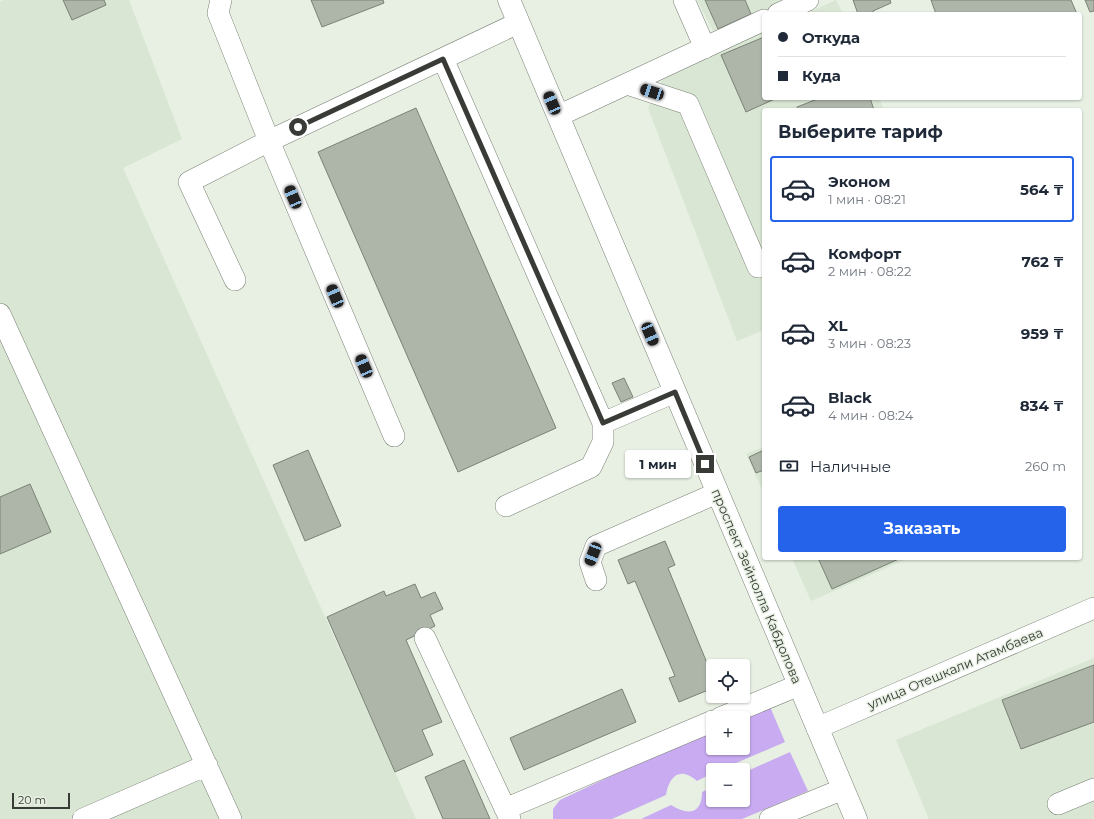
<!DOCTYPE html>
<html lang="ru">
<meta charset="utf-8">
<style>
body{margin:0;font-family:Montserrat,sans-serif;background:#f6f6f7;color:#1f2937;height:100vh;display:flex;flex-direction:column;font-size:15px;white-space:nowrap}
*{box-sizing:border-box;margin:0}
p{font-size:13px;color:#747a83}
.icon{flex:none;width:22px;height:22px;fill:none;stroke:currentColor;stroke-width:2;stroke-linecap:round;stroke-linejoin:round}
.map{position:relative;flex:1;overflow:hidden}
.panel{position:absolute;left:762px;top:108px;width:320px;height:452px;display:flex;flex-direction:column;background:#fff;border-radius:4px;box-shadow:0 1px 3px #0004}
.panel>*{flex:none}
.hud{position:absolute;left:762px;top:12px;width:320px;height:88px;border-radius:4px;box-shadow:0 1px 3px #0004;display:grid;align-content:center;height:88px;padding:0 16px;background:#fff}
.buttons{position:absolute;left:706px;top:659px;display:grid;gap:8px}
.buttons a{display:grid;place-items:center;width:44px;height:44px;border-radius:4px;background:#fff;box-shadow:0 1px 3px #0004;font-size:20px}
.scale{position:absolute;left:12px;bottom:10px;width:58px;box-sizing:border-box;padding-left:4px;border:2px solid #383b36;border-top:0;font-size:11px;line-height:14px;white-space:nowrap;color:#383b36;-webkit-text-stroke:3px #e7f0e3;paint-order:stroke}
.end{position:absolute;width:18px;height:18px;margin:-9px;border:5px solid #383b36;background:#fff;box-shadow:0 0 0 2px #fff}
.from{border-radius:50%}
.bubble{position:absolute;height:28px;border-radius:4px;background:#fff;box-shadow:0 1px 3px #0004;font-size:13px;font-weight:700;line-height:28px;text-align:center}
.car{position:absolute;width:12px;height:24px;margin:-12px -6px;border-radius:5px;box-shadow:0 0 3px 1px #0007;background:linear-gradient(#222 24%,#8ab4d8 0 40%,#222 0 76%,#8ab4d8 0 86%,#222 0)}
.hud b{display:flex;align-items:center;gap:14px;height:38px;font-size:15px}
.hud b+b{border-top:1px solid #e0e1e3}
.hud i{width:10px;height:10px;background:#1f2937}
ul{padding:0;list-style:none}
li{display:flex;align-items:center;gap:12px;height:66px;margin:0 8px 6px;padding:0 8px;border:2px solid transparent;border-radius:4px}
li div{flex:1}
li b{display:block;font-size:15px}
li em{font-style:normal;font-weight:700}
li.current{border-color:#2563eb}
li>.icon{width:36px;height:36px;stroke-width:1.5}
h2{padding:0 16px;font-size:18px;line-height:48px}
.pay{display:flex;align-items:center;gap:10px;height:44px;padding:0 16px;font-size:15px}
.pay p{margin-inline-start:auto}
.primary-button{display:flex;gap:8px;margin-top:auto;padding:8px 16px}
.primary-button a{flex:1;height:46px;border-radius:4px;background:#2563eb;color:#fff;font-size:16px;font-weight:700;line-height:46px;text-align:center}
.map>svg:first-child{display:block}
</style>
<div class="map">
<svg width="1094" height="819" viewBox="0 0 1094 819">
<rect width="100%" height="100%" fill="#e7f0e3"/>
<path fill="#d9e6d3" d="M4,0H129L182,139L123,168L416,819H0V2Z
M697,0H787L715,35Z
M836,0L843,14H805Z
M764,33V98H879L884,110H764V330L737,341L648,108L662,80Z
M764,447V494L746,454Z
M792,558H909L811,601Z
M1094,658V819H929L896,740Z"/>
<path fill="#c8abf0" d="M768,702L785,742L720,770H713V773L697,781C680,766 669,776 666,795L612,819H553V809L560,800L713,728V748H743V718Z
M790,752L808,791L742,819H641L671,805C688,816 702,814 702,792L713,787V800H743V773Z"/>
<path fill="#aeb6aa" stroke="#7a8176" d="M63,0H104L106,5L72,20Z
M311,0H383L384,3L322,27Z
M705,0H745L751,14L718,29Z
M853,0H890L891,3L873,11L874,14H858Z
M931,0H1071L1077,14H936Z
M1085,0H1094V11L1090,12Z
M764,37V98H777L746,112L721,55Z
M820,98H870L874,110H798L797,107Z
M416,108L556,428L458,472L318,152Z
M624,378L633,397L621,402L612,383Z
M308,450L341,526L305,541L273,465Z
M764,450V470L756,473L749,457Z
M30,484L51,532L0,554V497Z
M665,541L675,565L668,568L707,663L714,660L717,666H713V688L679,702L669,678L675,676L635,581L628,584L618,560Z
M818,558H901L832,589Z
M415,584L421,598L435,592L443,609L430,615L435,626L406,640L442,722L422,730L433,755L395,772L327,617L384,591L386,596Z
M1094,665V722L1021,749L1002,700Z
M622,689L636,722L524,770L510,738Z
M464,760L490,819H443L425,777Z"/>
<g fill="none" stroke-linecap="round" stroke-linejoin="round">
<defs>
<path id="minor" d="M221,0L218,13L269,141L394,436
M684,0L705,48
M778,14L808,0
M443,59L603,423V442L591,467L506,506
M627,84L688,104L758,267
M558,116L764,20
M235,280L189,182L269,141L518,23
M0,314L231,819
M603,423L675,392
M596,580L590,562L596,546L717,493
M425,638L510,819
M720,718L799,685
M817,728L1094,608
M1058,804L1094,789
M505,809L713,721
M83,819L207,765
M770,819L843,789"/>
<path id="major" d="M509,0L856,819"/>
</defs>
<use href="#minor" stroke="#798075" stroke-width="22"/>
<use href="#major" stroke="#798075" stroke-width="23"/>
<use href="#minor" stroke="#fff" stroke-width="21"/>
<use href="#major" stroke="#fff" stroke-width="22"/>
</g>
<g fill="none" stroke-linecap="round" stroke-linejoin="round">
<path stroke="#383b36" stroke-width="5" d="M298,127L443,59L603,423L675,392L705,464"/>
</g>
<g text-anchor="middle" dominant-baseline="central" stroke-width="3" stroke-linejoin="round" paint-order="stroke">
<g font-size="13" fill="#383b36" stroke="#e7f0e3">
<text transform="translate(757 586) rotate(67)">проспект Зейнолла Кабдолова</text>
<text transform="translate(955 668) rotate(-23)">улица Отешкали Атамбаева</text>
</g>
</g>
</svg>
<div class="buttons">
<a><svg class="icon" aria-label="locate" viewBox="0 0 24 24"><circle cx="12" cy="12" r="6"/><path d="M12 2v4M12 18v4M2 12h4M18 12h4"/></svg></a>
<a>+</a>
<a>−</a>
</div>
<div class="scale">20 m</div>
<i class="end from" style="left:298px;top:127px"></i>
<i class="end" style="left:705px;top:464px"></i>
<div class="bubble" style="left:625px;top:450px;width:66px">1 мин</div>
<i class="car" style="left:652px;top:92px;rotate:288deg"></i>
<i class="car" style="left:552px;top:103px;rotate:337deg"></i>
<i class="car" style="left:293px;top:197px;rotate:337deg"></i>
<i class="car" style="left:335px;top:296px;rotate:337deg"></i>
<i class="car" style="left:650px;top:334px;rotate:157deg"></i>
<i class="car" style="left:364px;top:366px;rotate:337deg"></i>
<i class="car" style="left:593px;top:554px;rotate:201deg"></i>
<div class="hud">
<b><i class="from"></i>Откуда</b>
<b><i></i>Куда</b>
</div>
<section class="panel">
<h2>Выберите тариф</h2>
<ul>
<li class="current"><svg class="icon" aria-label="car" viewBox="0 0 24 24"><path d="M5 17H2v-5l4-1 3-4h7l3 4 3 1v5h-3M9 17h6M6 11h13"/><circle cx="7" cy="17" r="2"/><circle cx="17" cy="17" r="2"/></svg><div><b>Эконом</b><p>1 мин · 08:21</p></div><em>564 ₸</em></li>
<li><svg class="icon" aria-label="car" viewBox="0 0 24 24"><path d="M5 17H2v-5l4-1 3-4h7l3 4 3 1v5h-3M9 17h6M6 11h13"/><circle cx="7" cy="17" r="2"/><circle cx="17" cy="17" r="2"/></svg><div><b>Комфорт</b><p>2 мин · 08:22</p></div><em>762 ₸</em></li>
<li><svg class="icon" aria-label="car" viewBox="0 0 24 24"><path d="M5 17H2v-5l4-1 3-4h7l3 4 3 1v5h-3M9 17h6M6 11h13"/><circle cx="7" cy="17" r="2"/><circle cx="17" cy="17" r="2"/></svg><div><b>XL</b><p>3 мин · 08:23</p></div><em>959 ₸</em></li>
<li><svg class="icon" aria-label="car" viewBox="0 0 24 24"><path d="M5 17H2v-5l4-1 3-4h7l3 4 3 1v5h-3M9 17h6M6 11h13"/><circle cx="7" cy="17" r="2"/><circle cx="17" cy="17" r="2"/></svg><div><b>Black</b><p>4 мин · 08:24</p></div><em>834 ₸</em></li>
</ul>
<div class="pay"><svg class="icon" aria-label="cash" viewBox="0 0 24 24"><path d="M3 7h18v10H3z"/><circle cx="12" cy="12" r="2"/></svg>Наличные<p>260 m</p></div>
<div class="primary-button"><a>Заказать</a></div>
</section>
</div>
